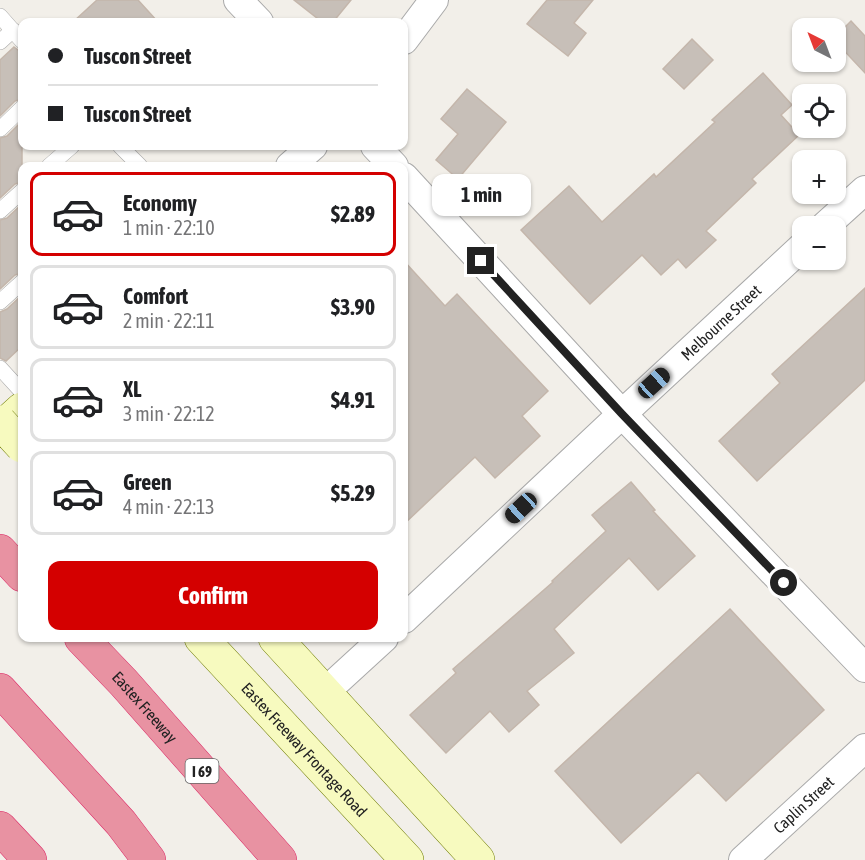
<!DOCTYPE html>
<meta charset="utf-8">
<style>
body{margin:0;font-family:"Asap Condensed",sans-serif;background:#f2f2f2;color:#202124;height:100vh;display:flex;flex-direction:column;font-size:22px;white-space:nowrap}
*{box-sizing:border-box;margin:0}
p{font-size:20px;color:#757577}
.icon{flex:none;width:33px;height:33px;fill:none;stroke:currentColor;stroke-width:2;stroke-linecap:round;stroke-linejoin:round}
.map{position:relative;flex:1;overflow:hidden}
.details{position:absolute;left:18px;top:162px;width:390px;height:480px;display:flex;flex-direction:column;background:#fff;border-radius:12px;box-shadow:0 2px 4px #0004}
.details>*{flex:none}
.hud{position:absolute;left:18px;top:18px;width:390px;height:132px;border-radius:12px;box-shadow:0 2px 4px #0004;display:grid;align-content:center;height:132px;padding:0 30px;background:#fff}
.needle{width:39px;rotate:318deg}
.controls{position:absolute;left:792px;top:18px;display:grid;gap:12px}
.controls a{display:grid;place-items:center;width:54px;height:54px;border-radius:12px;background:#fff;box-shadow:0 2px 4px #0004;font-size:30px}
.end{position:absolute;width:27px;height:27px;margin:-14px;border:8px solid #222;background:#fff;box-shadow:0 0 0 3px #fff}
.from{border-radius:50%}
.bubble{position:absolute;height:42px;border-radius:12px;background:#fff;box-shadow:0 2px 4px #0004;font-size:20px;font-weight:700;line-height:42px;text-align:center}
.car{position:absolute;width:18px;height:36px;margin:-18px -9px;border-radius:8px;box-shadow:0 0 4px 2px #0007;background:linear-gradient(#222 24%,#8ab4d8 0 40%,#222 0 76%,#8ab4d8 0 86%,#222 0)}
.hud b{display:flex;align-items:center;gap:21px;height:57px;font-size:22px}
.hud b+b{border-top:2px solid #e0e0e0}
.hud i{width:15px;height:15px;background:#202124}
ul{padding:10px 0 0;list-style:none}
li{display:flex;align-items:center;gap:18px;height:84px;margin:0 12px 9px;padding:0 18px;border:3px solid #e0e0e0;border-radius:12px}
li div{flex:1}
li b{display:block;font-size:22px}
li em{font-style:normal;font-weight:700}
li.on{border-color:#d40000}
li>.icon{width:54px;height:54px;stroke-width:1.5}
.action{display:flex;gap:12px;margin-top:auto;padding:12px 30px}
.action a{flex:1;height:69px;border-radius:12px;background:#d40000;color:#fff;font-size:24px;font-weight:700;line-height:69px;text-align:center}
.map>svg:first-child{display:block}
</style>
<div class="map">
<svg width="865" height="860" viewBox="0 0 865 860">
<rect width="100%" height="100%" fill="#f2efe9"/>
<path fill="#c7bfb8" stroke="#c4b6ab" stroke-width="1.5" d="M97,0H138L158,22H73Z
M294,0H351L333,22H322Z
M547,0H593L574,23L586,33L568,56L527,24Z
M851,21L865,36V73L836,42V36Z
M692,39L713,60L684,89L663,69Z
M14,47L18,50L22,51V99L15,101L0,116V60Z
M763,73L792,105L781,115L799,135L752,179L756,183L706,231L716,240L686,268L678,259L661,275L642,255L590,304L521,230L569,186L602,222L654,174L656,177L715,122L712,120Z
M467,89L506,122L458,179L436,160L458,134L441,119Z
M22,121V182L15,184L0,198V138L7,136Z
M22,204V273L15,275L0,289V220L7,218Z
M404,261L445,306L457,294L548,391L522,416L540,436L495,478L475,457L404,524Z
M865,288V380L757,481L719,441L780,383L772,374Z
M22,295V346L6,361L0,358V312L7,309Z
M631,482L655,510L653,511L695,556L658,590L629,558L554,629L574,653L527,691L539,705L509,732L490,711L446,753L410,715L456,673L453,669L553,582L552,581L606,531L592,515Z
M730,609L824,710L726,801L698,772L621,843L555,771Z"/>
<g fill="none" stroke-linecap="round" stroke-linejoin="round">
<defs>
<path id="lane" d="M0,16L22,41
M0,42L13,30
M0,129L22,108
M120,146L140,166
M49,166L72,146
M0,211L22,191
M0,302L22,282
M0,368L22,392"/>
<g id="street">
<path d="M238,0L259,22"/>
<path d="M404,40L434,0"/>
<path d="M375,146L394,166"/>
<path d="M290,166L313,146"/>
<path d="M404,177L622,414L865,668"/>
<path d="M825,226L865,190"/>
<path id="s1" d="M404,619L622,414L802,247"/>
<path d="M325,692L384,638"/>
<path id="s2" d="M743,860L865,748"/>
</g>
<g id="secondary">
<path d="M0,429L22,409"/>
<path id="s3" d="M201,638L407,860"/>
<path d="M275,638L478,860"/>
</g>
<g id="highway">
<path d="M0,551L22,575"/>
<path id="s4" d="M81,638L124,683L280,860"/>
<path d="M0,690L121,823L149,860"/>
<path d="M0,828L30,860"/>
</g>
</defs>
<use href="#lane" stroke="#a9a9a9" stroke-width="16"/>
<use href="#street" stroke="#a9a9a9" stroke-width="30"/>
<use href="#secondary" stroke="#707d05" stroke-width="34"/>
<use href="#highway" stroke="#dc2a67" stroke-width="34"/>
<use href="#lane" stroke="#fff" stroke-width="15"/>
<use href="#street" stroke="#fff" stroke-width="28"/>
<use href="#secondary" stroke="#f7fabf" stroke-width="33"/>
<use href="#highway" stroke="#e892a2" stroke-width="33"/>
<defs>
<path id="secondary-bridge" d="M0,422L22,446"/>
</defs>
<use href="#secondary-bridge" stroke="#707d05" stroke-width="34" stroke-linecap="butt"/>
<use href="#secondary-bridge" stroke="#f7fabf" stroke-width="33"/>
</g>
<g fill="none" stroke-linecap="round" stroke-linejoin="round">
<path stroke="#222" stroke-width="8" d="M481,261L622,414L784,583"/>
</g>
<g text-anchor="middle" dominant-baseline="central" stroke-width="6" stroke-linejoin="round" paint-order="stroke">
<rect fill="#fff" stroke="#646464" stroke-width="1.5" x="185.5" y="759" width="33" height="24" rx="4.5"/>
<g font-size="15" font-weight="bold" fill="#222">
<text x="202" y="771">I 69</text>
</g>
<g font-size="16" fill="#222" stroke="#fff">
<text stroke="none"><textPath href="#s1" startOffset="434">Melbourne Street</textPath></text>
<text stroke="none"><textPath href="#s4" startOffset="94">Eastex Freeway</textPath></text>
<text stroke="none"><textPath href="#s3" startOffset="152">Eastex Freeway Frontage Road</textPath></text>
<text stroke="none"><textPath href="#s2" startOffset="82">Caplin Street</textPath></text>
</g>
</g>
</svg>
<div class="controls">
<a><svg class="needle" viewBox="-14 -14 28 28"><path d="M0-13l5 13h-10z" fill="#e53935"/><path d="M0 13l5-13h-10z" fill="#757577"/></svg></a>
<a><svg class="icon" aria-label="locate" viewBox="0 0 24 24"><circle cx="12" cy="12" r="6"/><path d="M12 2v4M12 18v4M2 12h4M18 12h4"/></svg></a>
<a>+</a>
<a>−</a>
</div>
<i class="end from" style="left:784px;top:583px"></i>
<i class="end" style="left:481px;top:261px"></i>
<div class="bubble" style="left:432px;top:174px;width:99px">1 min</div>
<i class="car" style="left:654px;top:383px;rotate:48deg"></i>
<i class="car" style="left:521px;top:508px;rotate:227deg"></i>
<div class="hud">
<b><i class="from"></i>Tuscon Street</b>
<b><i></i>Tuscon Street</b>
</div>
<section class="details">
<ul>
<li class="on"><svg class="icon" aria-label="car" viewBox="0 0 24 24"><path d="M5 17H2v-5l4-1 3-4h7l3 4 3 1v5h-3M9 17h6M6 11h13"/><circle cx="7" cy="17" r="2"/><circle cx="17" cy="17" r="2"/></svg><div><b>Economy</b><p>1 min · 22:10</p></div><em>$2.89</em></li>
<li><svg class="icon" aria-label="car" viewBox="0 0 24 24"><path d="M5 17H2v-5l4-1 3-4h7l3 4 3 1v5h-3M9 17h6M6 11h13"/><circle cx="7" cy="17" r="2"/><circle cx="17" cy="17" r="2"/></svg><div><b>Comfort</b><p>2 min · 22:11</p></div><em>$3.90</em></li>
<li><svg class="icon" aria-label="car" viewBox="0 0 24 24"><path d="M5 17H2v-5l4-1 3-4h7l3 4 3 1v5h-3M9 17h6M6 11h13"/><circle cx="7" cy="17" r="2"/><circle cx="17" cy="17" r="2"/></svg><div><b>XL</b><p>3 min · 22:12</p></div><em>$4.91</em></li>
<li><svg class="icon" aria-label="car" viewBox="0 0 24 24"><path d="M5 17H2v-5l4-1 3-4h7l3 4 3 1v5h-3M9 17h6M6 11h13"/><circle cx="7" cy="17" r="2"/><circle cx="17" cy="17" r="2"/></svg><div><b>Green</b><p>4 min · 22:13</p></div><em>$5.29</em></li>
</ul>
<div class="action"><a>Confirm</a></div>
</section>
</div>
